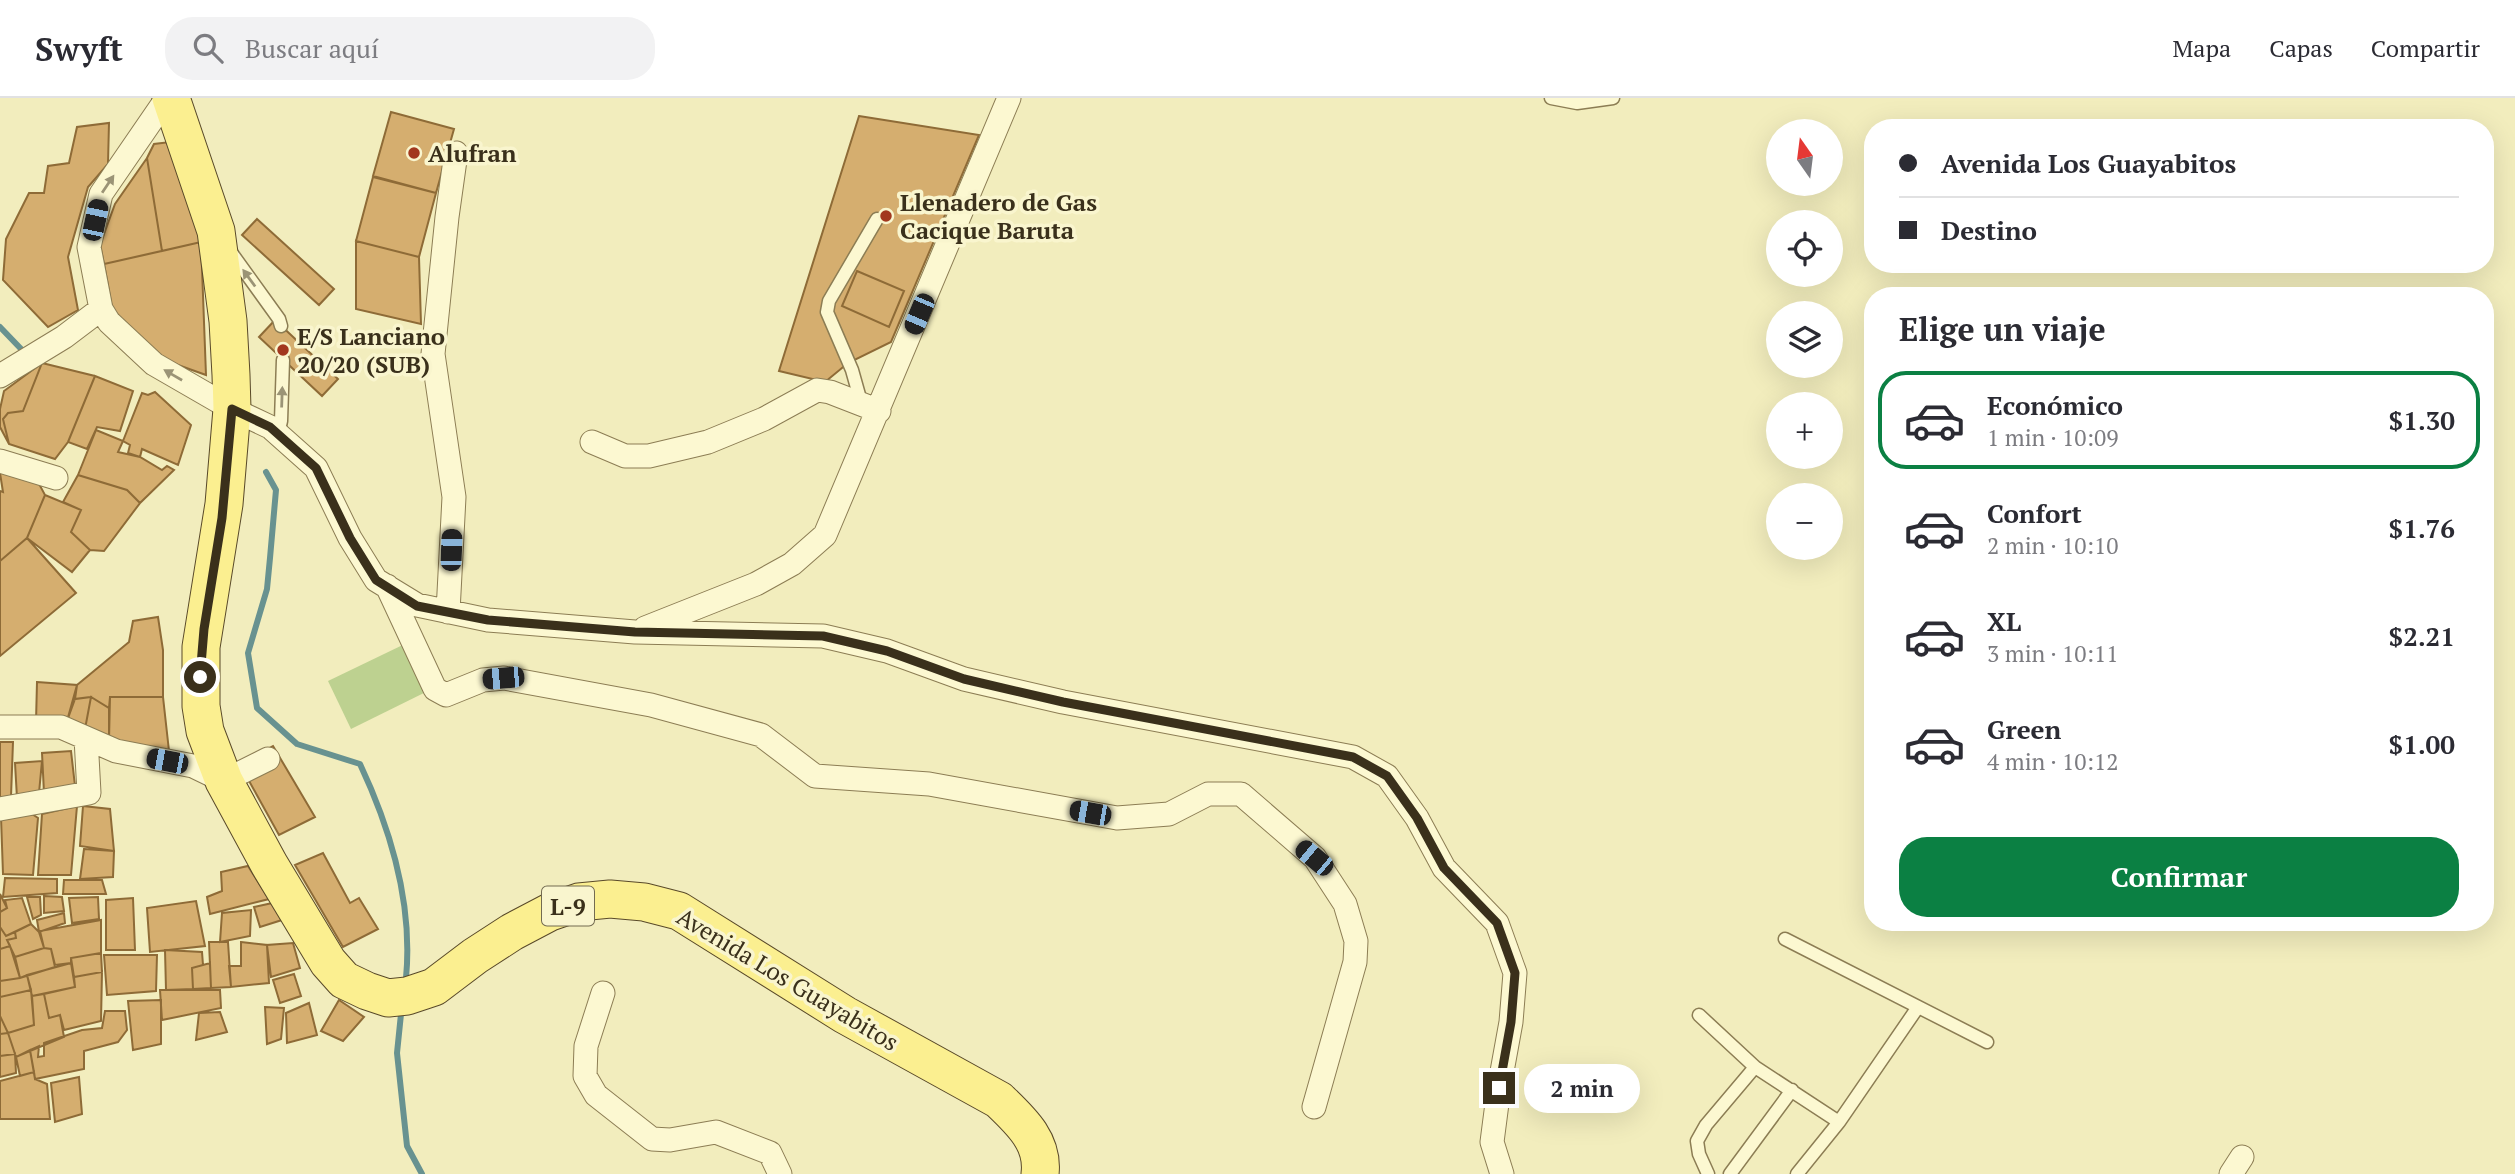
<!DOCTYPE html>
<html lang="es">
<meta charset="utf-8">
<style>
body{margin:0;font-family:"PT Serif",serif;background:#f2f2f3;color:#2b2b33;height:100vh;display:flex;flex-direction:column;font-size:26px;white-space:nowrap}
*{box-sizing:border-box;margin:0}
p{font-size:23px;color:#7c7c81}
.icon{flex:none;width:38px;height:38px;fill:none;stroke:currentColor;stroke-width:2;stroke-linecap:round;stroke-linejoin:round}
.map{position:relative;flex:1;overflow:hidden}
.sheet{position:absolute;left:1864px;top:189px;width:630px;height:644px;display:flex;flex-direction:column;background:#fff;border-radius:28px;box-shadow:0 7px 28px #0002}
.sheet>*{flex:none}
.guide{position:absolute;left:1864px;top:21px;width:630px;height:154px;border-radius:28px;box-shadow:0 7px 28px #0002;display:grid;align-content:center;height:154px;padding:0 35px;background:#fff}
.needle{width:46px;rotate:346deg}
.tools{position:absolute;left:1766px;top:21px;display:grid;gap:14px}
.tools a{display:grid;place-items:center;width:77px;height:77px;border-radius:50%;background:#fff;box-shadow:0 7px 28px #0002;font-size:35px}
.end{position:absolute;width:32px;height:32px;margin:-16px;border:9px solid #3a301b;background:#fff;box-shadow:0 0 0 4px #fff}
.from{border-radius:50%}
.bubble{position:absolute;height:49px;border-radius:24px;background:#fff;box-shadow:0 7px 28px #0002;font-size:23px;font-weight:700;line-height:49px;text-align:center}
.car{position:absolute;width:21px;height:42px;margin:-21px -10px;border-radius:9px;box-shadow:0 0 5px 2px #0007;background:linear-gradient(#222 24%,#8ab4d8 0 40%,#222 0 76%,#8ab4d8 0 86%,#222 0)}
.guide b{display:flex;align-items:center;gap:24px;height:66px;font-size:26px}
.guide b+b{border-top:2px solid #e1e1e2}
.guide i{width:18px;height:18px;background:#2b2b33}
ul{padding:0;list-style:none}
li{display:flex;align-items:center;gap:21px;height:98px;margin:0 14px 10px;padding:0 21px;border:4px solid transparent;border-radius:28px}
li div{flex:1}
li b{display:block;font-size:26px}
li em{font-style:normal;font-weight:700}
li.selected{border-color:#0b8043}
li>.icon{width:63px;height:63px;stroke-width:1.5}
h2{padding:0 35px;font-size:32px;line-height:84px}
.action{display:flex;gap:14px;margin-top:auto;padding:14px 35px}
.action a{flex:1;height:80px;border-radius:28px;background:#0b8043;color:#fff;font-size:28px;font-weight:700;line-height:80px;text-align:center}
header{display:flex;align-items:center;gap:42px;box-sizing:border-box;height:98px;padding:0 35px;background:#fff;border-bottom:2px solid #e1e1e2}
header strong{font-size:33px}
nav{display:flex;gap:38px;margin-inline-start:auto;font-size:24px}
.search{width:490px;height:63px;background:#f2f2f3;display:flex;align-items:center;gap:18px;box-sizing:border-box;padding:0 24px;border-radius:28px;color:#7c7c81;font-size:26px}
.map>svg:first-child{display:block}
</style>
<header>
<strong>Swyft</strong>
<div class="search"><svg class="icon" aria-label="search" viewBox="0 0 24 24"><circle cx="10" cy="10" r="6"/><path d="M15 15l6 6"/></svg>Buscar aquí</div>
<nav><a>Mapa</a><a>Capas</a><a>Compartir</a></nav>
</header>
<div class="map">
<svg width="2515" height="1076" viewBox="0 0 2515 1076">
<rect width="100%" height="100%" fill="#f2edbd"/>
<path fill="#bdd190" d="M411,543L434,590L351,631L328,583Z"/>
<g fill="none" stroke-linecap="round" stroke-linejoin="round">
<path stroke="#689290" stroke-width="6" d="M0,229L24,254
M266,374L276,392L270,460L267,491L248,555L257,610L297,646L360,666C391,732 413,807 406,880
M401,916L397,955L407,1048L422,1076"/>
</g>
<path fill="#d5ae6f" stroke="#8e6b37" stroke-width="2" d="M391,14L454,31L436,95L373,78Z
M859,18L979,37L891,244L848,265L825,284L779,273Z
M109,25L108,66L88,89L68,159L78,212L48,229L3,182L6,141L29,95H44L48,68L69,65L77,29Z
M170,44L201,144L162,153L147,60L154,46Z
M147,60L162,153L104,166L100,147L115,106Z
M373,79L436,95L419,159L356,143Z
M257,121L334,191L319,207L242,137Z
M356,143L419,159L421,226L356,211Z
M201,144L206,277L164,262L135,237L112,210L104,166Z
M857,173L904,193L889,229L842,208Z
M275,222L338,281L322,298L259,239Z
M42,265L95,278L68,344L55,361L9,346L3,321L8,315L23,313Z
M42,265L23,313L8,315L3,321L9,346L0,329V311L4,293Z
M95,278L133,293L120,333L97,329L87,351L68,344Z
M155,294L191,327L178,367L142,351L140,359L128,355L130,347L123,343L142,295L148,297Z
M96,332L123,343L118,354L140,359L162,372L167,368L174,372L140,405L127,392L78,377Z
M4,369L37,382L45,397L27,440L0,463V393L3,394L0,375Z
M78,377L127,392L140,405L104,453L90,452L71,434L81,412L63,404Z
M45,397L81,412L71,434L90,452L72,474L27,440Z
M27,440L76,495L0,558V463Z
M158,519L163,552V599H110L109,610L91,599L75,601L77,587L129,544L133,523Z
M37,584L77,587L67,623L36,624Z
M91,599L109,610V642L85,631Z
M91,599L85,631L67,623L75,601Z
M110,599H163L169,653L109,642Z
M0,644H13L11,699L0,701Z
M273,648L315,719L279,737L248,681L253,659Z
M71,653L75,688L44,695L42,655Z
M42,663L39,695L17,700L15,665Z
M77,708L71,777H38L42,716Z
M83,708L110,711L114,753L80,748Z
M32,716L38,720L33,777L3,776L1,719Z
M84,751L114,753L113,779L80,781Z
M323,755L350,805L359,800L378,831L343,849L295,767Z
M248,768L269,801L210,816L207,799L222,793L221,774Z
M5,780L57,781V795L3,799Z
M64,782H102L106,796H63Z
M0,796L7,810L0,814Z
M44,798L62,799L64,813L44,815Z
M27,799H40L41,817L33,821Z
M98,799L99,821L72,825L69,800Z
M22,800L31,826L6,838L0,829V814L7,810L5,802Z
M133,800L135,852H106V802Z
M196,803L205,848L150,854L147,810Z
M277,804L282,822L260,829L254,809Z
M251,812L250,838L220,844L222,815Z
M64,815L65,825L39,834L37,822Z
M101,822V855L71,860V865L55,867L51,851L44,850L40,833Z
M31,826L39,834L44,850L15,859L7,842L16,840L15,834Z
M0,829L6,838L15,834L16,840L7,842L10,848L0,851Z
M209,844H228L231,889L211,890Z
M241,844L267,847L269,885L231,889L229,868H241Z
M293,845L300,870L271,879L267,847Z
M10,848L20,880L0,883V851Z
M44,850L51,851L55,869L20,880L15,859Z
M165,852L202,854L203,867L192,870L193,891L166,892Z
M101,855L102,874L74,879L71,860Z
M104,857H157L156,893L107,897Z
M71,865L75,889L32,898L27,877Z
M210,865L211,890L193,891L192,870Z
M102,874L101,923L64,932L60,917L49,920L44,896L75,889L74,879Z
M294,876L301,898L280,905L273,882Z
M27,877L31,892L0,899V883L20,880Z
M31,892L34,927L8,935L0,918V899Z
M160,892H220L221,910L162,922Z
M44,896L49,920L60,917L64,939L16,959L8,935L34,927L32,898Z
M161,902V946L133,952L128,903Z
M339,902L364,919L343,943L321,933Z
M309,905L317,937L287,945L286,915Z
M265,909L284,910L281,941L267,946Z
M105,913H125L127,932L118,944L84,953V971L35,981L30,952L39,948L38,959L44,958V945L82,932L102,930Z
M220,914L227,934L196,942L199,915Z
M0,918L8,935L0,936Z
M8,935L15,956L0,958V936Z
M30,952L34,974L20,978L16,959Z
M15,956L16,975L0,979V958Z
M34,974L35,981L47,986L50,1021H0V983Z
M79,979L82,1016L55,1024L51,985Z"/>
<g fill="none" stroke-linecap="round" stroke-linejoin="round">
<defs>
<path id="service" d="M1551,0L1577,5L1613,0
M230,153L279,221L281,228
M861,304L852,272L827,214L829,203L877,121
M278,336L281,323L283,262
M1785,841L1987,944
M1699,917L1755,969L1706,1027L1697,1043L1699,1056L1708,1076
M1755,969L1839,1024L1797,1076
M1839,1024L1918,909
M1730,1076L1792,992"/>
<path id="minor" d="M167,0L101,96L89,149L101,211L109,224L154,266L232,311L270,329L316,370L350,440L376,482L417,507L488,522L635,534L823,538L887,553L964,581L1063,604L1353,659L1387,678L1417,720L1444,770L1497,825L1515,875L1511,924L1499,990L1492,1044L1502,1076
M0,278L64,239L101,211
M592,344L625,358H649L708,344L764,321L817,292L830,294L879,313
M0,363L56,380
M387,488L435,591L446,597L483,582L504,580L651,607L761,637L815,678L929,686L1117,720L1169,716L1208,696H1241L1315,760L1345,806L1356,843L1355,864L1314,1009
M448,514L454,399L433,256L447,119L456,55
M645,530L756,486L792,466L825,437L1009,0
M0,629H61L116,653L193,668L224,683L268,661
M0,711L89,695L86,640
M603,895L586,948L585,978L596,997L652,1041L670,1042L716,1034L770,1055L780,1076
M2231,1076L2242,1059"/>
<path id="primary" d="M171,0L216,133L228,223L231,277L232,311L224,406L201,549V608L205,633L224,683L269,766L328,864L344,882L367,893L388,900L407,898L434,889L475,858L512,834L550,814L579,804L610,801L644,804L679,813L845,917L999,1002C1021,1023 1044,1044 1040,1076"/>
</defs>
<use href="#service" stroke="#8c7d54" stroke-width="15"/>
<use href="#minor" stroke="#8c7d54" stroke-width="25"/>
<use href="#primary" stroke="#594929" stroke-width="39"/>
<use href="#service" stroke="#fcf8d1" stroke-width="12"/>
<use href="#minor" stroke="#fcf8d1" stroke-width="23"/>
<use href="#primary" stroke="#fbef90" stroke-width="37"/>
</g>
<defs><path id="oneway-solid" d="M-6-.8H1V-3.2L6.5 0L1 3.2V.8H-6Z" transform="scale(1.75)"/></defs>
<g fill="#9b9476">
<use href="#oneway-solid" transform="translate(108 86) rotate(-56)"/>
<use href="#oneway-solid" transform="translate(249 180) rotate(-126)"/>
<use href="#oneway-solid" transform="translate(173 277) rotate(-150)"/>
<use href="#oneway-solid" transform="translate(282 299) rotate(-88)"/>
</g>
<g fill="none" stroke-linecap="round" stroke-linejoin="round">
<path stroke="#3a301b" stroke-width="9" d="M200,579L204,531L222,420L232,311L270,329L316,370L350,440L376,482L417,508L488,522L635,534L823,538L887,553L964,581L1063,604L1353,659L1387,678L1417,720L1444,770L1497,825L1515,875L1511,924L1499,990"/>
</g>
<g fill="#a2371e" stroke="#f9f5ce" stroke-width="2.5">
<circle cx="414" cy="55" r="7"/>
<circle cx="886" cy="118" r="7"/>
<circle cx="283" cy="252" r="7"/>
</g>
<g text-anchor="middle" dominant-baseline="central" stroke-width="7" stroke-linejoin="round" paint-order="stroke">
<rect fill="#f9f5ce" stroke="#736b51" stroke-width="2" x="542" y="788.5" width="52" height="39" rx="5"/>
<g font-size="23" font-weight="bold" fill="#3a301b">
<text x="568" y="808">L-9</text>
</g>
<g font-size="24" font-weight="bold" fill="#3a301b" stroke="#f9f5ce" text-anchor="start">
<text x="428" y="55">Alufran</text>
<text x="900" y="104">Llenadero de Gas<tspan x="900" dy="28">Cacique Baruta</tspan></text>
<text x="297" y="238">E/S Lanciano<tspan x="297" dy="28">20/20 (SUB)</tspan></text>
</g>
<g font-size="24" fill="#3a301b" stroke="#f9f5ce">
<text transform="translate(788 881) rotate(31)">Avenida Los Guayabitos</text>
</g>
</g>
</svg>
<div class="tools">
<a><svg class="needle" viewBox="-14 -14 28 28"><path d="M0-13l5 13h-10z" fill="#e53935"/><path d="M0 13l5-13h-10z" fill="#7c7c81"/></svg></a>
<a><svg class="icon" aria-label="locate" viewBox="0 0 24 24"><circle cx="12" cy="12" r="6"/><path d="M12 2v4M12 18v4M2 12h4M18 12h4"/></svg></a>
<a><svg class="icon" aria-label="layers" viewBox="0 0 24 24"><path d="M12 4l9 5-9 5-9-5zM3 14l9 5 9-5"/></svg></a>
<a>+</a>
<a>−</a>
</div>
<i class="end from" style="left:200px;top:579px"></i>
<i class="end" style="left:1499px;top:990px"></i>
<div class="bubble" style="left:1524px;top:966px;width:116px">2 min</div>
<i class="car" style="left:95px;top:122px;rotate:12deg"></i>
<i class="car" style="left:919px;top:216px;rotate:203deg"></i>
<i class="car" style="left:451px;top:452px;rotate:2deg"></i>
<i class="car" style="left:503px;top:580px;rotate:265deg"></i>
<i class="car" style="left:167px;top:663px;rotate:281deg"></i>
<i class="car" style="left:1090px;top:715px;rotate:280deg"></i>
<i class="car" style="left:1314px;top:760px;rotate:310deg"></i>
<div class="guide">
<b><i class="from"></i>Avenida Los Guayabitos</b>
<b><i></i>Destino</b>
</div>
<section class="sheet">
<h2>Elige un viaje</h2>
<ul>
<li class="selected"><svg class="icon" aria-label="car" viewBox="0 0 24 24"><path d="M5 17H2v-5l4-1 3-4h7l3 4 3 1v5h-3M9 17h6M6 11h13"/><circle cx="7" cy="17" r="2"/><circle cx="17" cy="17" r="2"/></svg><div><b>Económico</b><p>1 min · 10:09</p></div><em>$1.30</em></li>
<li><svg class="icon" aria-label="car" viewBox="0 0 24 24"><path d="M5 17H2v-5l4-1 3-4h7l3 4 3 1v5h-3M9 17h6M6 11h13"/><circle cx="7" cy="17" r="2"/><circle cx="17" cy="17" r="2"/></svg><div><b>Confort</b><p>2 min · 10:10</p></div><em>$1.76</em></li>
<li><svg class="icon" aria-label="car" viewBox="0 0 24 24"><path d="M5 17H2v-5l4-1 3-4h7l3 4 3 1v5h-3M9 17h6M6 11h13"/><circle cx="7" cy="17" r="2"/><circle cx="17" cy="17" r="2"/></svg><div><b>XL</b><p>3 min · 10:11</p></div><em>$2.21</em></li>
<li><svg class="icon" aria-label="car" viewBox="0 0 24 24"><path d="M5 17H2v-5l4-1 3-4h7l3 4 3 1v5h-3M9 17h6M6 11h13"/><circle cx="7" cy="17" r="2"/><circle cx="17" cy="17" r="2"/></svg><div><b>Green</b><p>4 min · 10:12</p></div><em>$1.00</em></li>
</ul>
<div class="action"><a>Confirmar</a></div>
</section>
</div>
